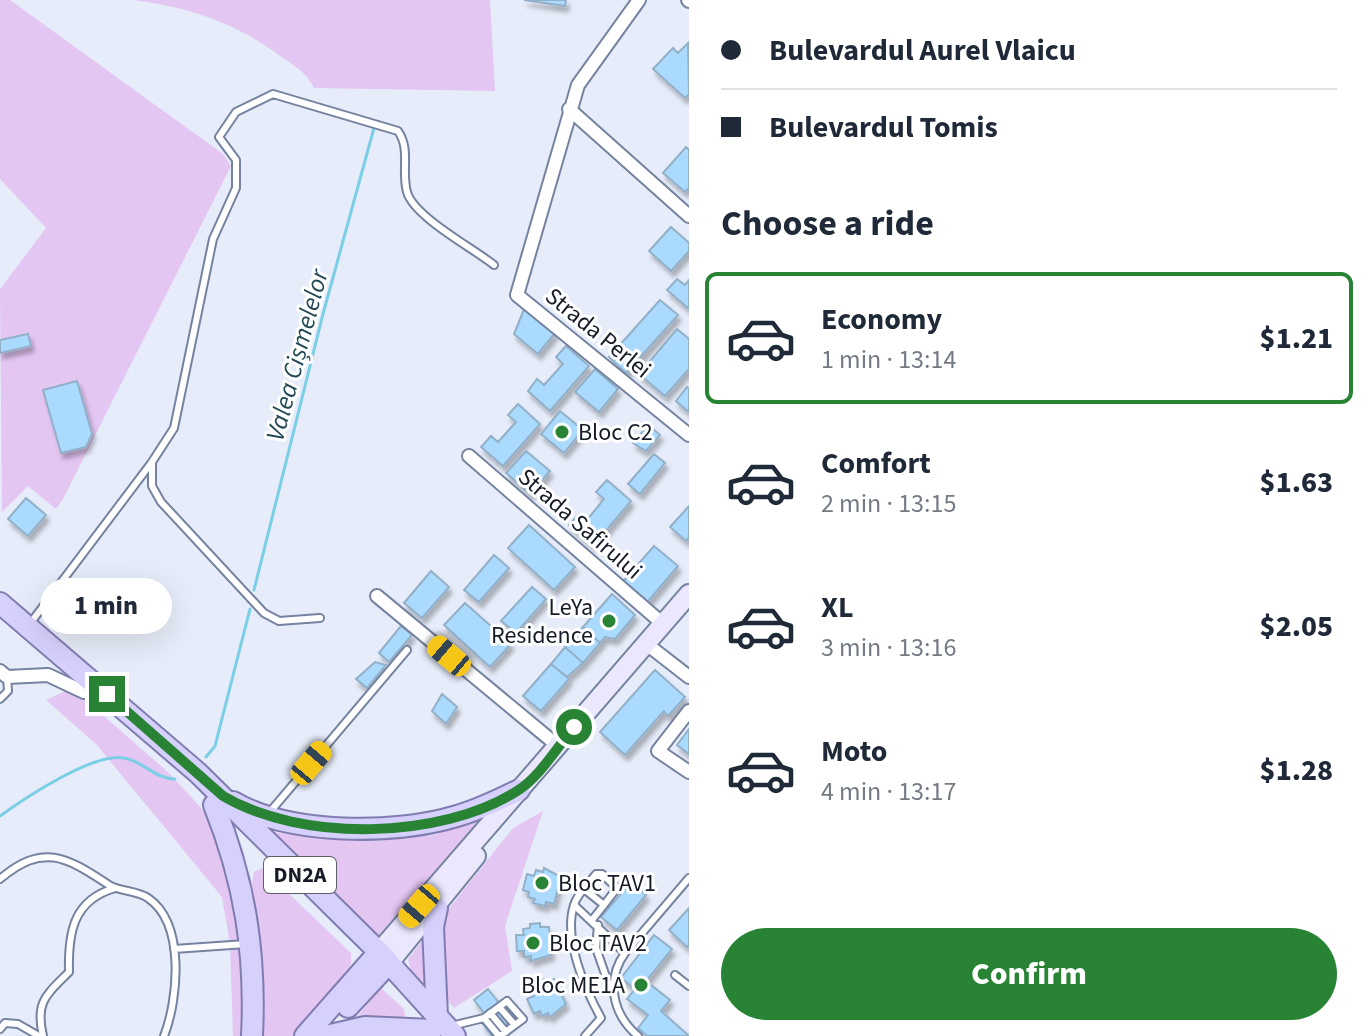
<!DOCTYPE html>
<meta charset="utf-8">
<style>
body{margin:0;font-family:"Source Sans 3",sans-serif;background:#f6f6f7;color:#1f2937;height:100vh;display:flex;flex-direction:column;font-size:30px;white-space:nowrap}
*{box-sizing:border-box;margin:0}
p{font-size:26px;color:#747a83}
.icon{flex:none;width:44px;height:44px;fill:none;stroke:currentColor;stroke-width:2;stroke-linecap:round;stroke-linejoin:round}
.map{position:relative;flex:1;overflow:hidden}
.panel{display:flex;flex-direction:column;background:#fff;width:680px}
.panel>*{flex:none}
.hud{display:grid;align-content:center;height:176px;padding:0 32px;background:#fff}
.end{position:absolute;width:36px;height:36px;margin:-18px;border:10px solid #288334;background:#fff;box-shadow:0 0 0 4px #fff}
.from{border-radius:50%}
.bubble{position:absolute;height:56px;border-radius:28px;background:#fff;box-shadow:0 8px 32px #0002;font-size:26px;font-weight:800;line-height:56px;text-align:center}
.car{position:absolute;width:24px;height:48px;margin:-24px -12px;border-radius:10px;box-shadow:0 0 6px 2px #0007;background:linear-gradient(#f5c518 24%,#345 0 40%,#f5c518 0 76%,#345 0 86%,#f5c518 0)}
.hud b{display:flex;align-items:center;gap:28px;height:76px;font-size:30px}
.hud b+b{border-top:2px solid #e0e1e3}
.hud i{width:20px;height:20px;background:#1f2937}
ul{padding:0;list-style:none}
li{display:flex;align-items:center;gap:24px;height:132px;margin:0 16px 12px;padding:0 16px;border:4px solid transparent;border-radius:12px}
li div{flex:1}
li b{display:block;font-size:30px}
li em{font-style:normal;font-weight:800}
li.selected{border-color:#288334}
li>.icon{width:72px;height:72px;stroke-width:1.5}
h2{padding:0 32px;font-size:36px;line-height:96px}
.action{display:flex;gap:16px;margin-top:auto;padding:16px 32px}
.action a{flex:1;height:92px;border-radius:48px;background:#288334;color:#fff;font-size:32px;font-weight:800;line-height:92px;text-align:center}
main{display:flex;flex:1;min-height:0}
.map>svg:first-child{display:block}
</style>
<main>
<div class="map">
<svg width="689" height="1036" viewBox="0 0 689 1036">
<defs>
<filter id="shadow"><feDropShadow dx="3" dy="5.5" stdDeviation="2" flood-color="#0004"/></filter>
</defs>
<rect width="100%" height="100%" fill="#e6ecf9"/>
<path fill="#e4c6f3" d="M0,0H10L223,154L231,166L63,499L56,509L28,486L2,512L0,289L46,228L0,179Z
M133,0H490L495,91L314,88C307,73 296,67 283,58C237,23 189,7 133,0Z
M72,688L170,774L213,821L239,896L245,1036H233L230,944L222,897L96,744L46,700Z
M543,811L505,926L512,971L454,1008L440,992L439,921L513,828Z
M479,820L481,823L374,941L269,832L377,841L434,835Z
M262,868L351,953V965L292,1036H260L252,883L254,872Z
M428,933L426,987L411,971L408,959Z
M381,988L404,1009L406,1021L356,1018Z"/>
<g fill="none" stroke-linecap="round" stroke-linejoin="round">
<path stroke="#7acee6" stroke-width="3" d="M254,590L323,314L374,128
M206,757L215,746L250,609
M0,816C25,798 94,752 124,758C143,761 155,779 175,779"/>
</g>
<path fill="#abdaff" stroke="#92b0c8" stroke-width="2" filter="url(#shadow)" d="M524,0H566L565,6Z
M688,43L689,94L685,98L653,69L673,48L678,53Z
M686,147L689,150V188L685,192L663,173Z
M671,227L689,243V251L671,271L649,251Z
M677,279L685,285L689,280V309L667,290Z
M660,300L678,315L626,373L609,357Z
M525,307L555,333L538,354L514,334Z
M677,329L689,339V369L665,396L639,374Z
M28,334L31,346L0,353V340Z
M566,346L589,366L550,411L528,391L537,379L544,385L563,364L556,357Z
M595,369L618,389L599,412L575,392Z
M77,381L92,434L86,447L61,453L43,390Z
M687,387L689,389V412L676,401Z
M518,404L540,424L503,466L481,447L491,436L498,442L516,422L508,415Z
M560,411L583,430L564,453L541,434Z
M648,425L660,435L646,451L633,443Z
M526,451L550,471L530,494L506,473Z
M654,454L665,463L640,494L628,484Z
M607,480L631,501L593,546L569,525L579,514L587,520L604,499L596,492Z
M26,498L46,515L28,536L8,519Z
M689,506V537L686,541L670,527Z
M529,525L575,567L554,590L508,548Z
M654,546L678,566L645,605L621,584Z
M494,555L509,568L479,602L464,590Z
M431,571L449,587L422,618L404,603Z
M532,587L546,599L516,633L501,621Z
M612,594L635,615L615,639L605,637L600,643L583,627Z
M465,603L511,644L490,667L444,625Z
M401,626L412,635L389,662L379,653Z
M583,627L600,643L583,663L565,647Z
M565,647L583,663L567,677L551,664Z
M375,662L386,665L367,688L356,679Z
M551,664L569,679L541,711L523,696Z
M655,670L685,697L668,716L664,711L625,755L600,732Z
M442,694L457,707L446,724L432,711Z
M689,729V754L677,745Z
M544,868L561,877L554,904L546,902L545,906L533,903L535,899L528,897L529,892L523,890L527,874L534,876L536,870L543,872Z
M631,882L646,895L617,930L601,917Z
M689,908V945L687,947L669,930Z
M540,923V927H549L551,955L531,961V956L524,957V951H517L516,935H524L523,929L530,928V924Z
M654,935L672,949L646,981L670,1000L661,1011L689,1036H647L638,1028L648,1015L627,999L635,989L621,978Z
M544,979L546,983L554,979L566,1004L550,1017L548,1013L542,1016L540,1011L534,1014L527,999L534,996L531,990L537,987L536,983Z
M488,989L499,1003L485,1014L474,1000Z
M510,1003L519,1015L492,1036L483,1024L490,1019L485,1014L494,1007L498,1012Z"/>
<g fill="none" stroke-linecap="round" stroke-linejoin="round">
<defs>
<path id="lane" d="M320,618L279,621L264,613L161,502L152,486V462L174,428L213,239L236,188V160L219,137L236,112L273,94L398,131C411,150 401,170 407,192C414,217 473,248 494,265
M29,625L152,462
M0,699L8,691L7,677
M269,813L407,650
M0,879C43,843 65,856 109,885C121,892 136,890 148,898C186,924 178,1000 164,1036
M584,889L604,905L592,920
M574,905L625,953C605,981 613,1015 638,1036
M598,925L596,948L611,991
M174,949L246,944
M625,953L689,878
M675,975L689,986
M499,1007L515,1025
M490,1013L506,1032
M484,1018L499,1036
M451,1026L484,1018L507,1001L523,1019L500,1036
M0,1029L5,1023L18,1024L39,1036
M43,1036C35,1002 46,995 69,972C68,933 73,900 115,888
M585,1036L601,1018C585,989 563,939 574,905C577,894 589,883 596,874H602L617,888L604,905"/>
<path id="street" d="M639,0L578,85L517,295L689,435
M688,0L689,1
M569,109L689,216
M469,456L663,624
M377,596L558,746
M653,649L689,677
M0,671L7,677L48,675L84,692
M689,711L658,751L689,772"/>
<path id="secondary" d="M379,952L689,594
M389,963L476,856"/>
<path id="primary" d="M0,603L198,773L379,952L455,1036
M233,802C290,835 395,835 457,816C478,810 499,800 519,790
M214,805C245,882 256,953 252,1036
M348,1007L389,963
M437,1016L433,927L437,908
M305,1036L379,952
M326,1036L365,1027L432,1030"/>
</defs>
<use href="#lane" stroke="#7583a0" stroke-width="10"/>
<use href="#street" stroke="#7583a0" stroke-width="16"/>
<use href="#secondary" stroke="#7583a0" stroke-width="22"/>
<use href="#primary" stroke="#817cb0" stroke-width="24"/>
<use href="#lane" stroke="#fff" stroke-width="6"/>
<use href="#street" stroke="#fff" stroke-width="12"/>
<use href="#secondary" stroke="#ebe8fe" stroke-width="18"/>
<use href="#primary" stroke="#d6d0fc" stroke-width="20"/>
</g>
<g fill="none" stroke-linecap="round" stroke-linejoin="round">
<path stroke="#288334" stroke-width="10" d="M107,694L223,796C301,842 440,840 517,791C539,778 557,747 574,727"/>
</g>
<g fill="#288334" stroke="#fff" stroke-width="3">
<circle cx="562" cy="432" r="8"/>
<circle cx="609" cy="621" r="8"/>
<circle cx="542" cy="883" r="8"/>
<circle cx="533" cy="943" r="8"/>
<circle cx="641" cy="985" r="8"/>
</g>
<g text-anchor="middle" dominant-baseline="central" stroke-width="6" stroke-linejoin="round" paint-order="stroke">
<rect fill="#fff" stroke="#5c5f67" stroke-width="2" x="264" y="857" width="72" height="36" rx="6"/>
<g font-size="22" font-weight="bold" fill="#161b26">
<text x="300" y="875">DN2A</text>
</g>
<g font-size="24" fill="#161b26" stroke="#fff">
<text transform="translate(598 333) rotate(39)">Strada Perlei</text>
<text transform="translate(580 524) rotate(41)">Strada Safirului</text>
</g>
<g font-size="24" fill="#161b26" stroke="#fff" text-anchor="start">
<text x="578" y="432">Bloc C2</text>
<text x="593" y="607" text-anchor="end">LeYa<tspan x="593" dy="28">Residence</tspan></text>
<text x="558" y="883">Bloc TAV1</text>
<text x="549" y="943">Bloc TAV2</text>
<text x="625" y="985" text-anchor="end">Bloc ME1A</text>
</g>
<g font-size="26" font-style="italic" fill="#224954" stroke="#fff">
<text transform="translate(297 355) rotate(-75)">Valea Cișmelelor</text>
</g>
</g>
</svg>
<i class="end from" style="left:574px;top:727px"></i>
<i class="end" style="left:107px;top:694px"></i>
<div class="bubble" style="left:40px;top:578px;width:132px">1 min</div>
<i class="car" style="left:449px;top:656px;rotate:310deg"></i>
<i class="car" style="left:311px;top:763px;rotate:40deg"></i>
<i class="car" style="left:419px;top:906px;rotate:221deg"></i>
</div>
<section class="panel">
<div class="hud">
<b><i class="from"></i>Bulevardul Aurel Vlaicu</b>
<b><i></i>Bulevardul Tomis</b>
</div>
<h2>Choose a ride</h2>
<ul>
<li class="selected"><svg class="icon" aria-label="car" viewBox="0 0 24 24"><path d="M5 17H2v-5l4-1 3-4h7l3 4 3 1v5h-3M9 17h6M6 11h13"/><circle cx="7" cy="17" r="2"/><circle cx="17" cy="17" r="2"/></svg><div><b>Economy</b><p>1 min · 13:14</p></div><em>$1.21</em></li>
<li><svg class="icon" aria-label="car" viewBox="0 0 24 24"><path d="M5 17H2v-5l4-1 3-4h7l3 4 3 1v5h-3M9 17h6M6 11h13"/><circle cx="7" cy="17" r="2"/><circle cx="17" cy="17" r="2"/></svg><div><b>Comfort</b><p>2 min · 13:15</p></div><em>$1.63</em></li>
<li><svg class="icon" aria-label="car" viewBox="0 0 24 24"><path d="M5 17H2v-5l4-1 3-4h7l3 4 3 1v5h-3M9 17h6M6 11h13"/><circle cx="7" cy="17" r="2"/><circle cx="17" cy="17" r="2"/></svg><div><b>XL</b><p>3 min · 13:16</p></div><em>$2.05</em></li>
<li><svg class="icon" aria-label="car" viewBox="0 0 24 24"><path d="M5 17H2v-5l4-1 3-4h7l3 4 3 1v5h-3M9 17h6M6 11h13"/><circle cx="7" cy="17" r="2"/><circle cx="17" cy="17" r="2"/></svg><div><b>Moto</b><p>4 min · 13:17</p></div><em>$1.28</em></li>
</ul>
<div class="action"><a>Confirm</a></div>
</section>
</main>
